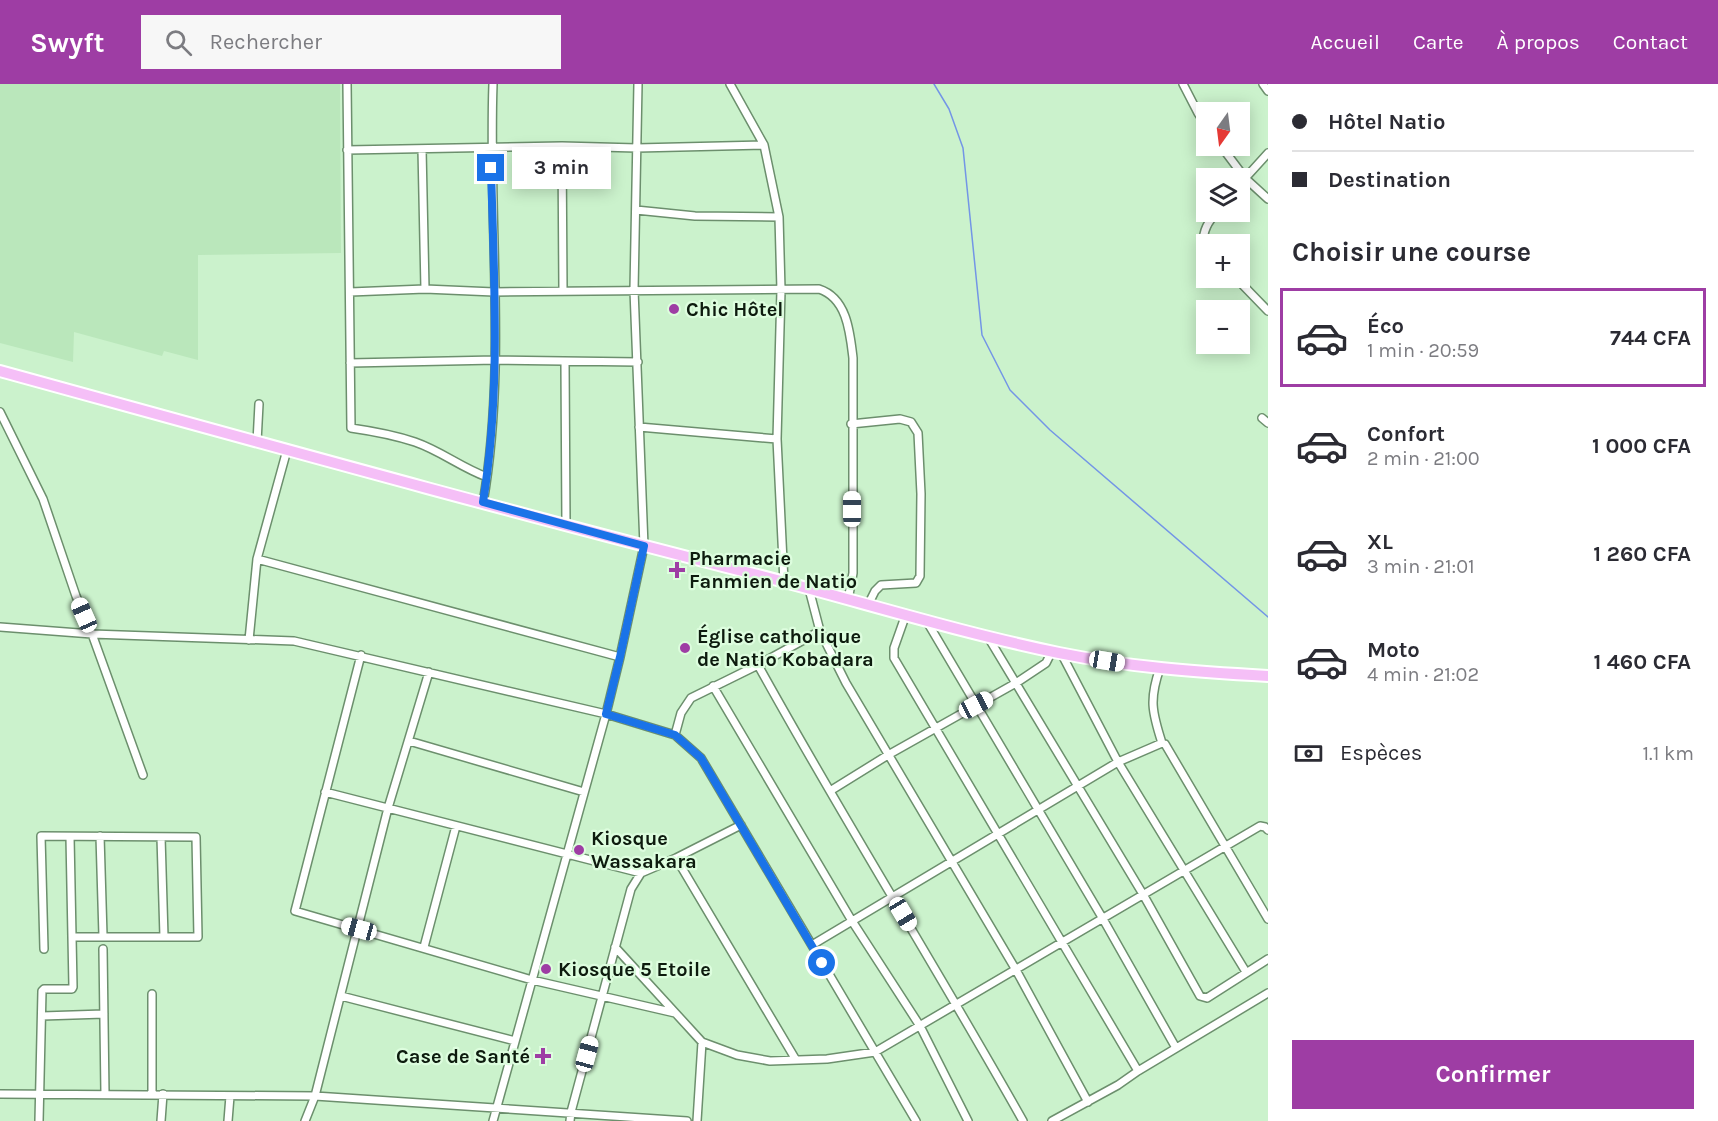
<!DOCTYPE html>
<html lang="fr">
<meta charset="utf-8">
<style>
body{margin:0;font-family:Karla,sans-serif;background:#f7f7f7;color:#2b2b33;height:100vh;display:flex;flex-direction:column;font-size:22px;white-space:nowrap}
*{box-sizing:border-box;margin:0}
p{font-size:20px;color:#7c7c81}
.icon{flex:none;width:33px;height:33px;fill:none;stroke:currentColor;stroke-width:2;stroke-linecap:round;stroke-linejoin:round}
.map{position:relative;flex:1;overflow:hidden}
.details{display:flex;flex-direction:column;background:#fff;width:450px}
.details>*{flex:none}
.hud{display:grid;align-content:center;height:132px;padding:0 24px;background:#fff}
.needle{width:39px;rotate:194deg}
.tools{position:absolute;left:1196px;top:18px;display:grid;gap:12px}
.tools a{display:grid;place-items:center;width:54px;height:54px;border-radius:0px;background:#fff;box-shadow:0 3px 15px #0003;font-size:30px}
.end{position:absolute;width:27px;height:27px;margin:-14px;border:8px solid #1a73e8;background:#fff;box-shadow:0 0 0 3px #fff}
.from{border-radius:50%}
.bubble{position:absolute;height:42px;border-radius:0px;background:#fff;box-shadow:0 3px 15px #0003;font-size:20px;font-weight:700;line-height:42px;text-align:center}
.car{position:absolute;width:18px;height:36px;margin:-18px -9px;border-radius:8px;box-shadow:0 0 4px 2px #0007;background:linear-gradient(#fff 24%,#345 0 40%,#fff 0 76%,#345 0 86%,#fff 0)}
.hud b{display:flex;align-items:center;gap:21px;height:57px;font-size:22px}
.hud b+b{border-top:2px solid #e1e1e2}
.hud i{width:15px;height:15px;background:#2b2b33}
ul{padding:0;list-style:none}
li{display:flex;align-items:center;gap:18px;height:99px;margin:0 12px 9px;padding:0 12px;border:3px solid transparent;border-radius:0px}
li div{flex:1}
li b{display:block;font-size:22px}
li em{font-style:normal;font-weight:700}
li.selected{border-color:#9e3da4}
li>.icon{width:54px;height:54px;stroke-width:1.5}
h2{padding:0 24px;font-size:27px;line-height:72px}
.pay{display:flex;align-items:center;gap:15px;height:66px;padding:0 24px;font-size:22px}
.pay p{margin-inline-start:auto}
.cta{display:flex;gap:12px;margin-top:auto;padding:12px 24px}
.cta a{flex:1;height:69px;border-radius:0px;background:#9e3da4;color:#fff;font-size:24px;font-weight:700;line-height:69px;text-align:center}
header{display:flex;align-items:center;gap:36px;box-sizing:border-box;height:84px;padding:0 30px;background:#9e3da4;color:#fff}
header strong{font-size:28px}
nav{display:flex;gap:33px;margin-inline-start:auto;font-size:21px}
.search{width:420px;height:54px;background:#f7f7f7;display:flex;align-items:center;gap:15px;box-sizing:border-box;padding:0 21px;border-radius:0px;color:#7c7c81;font-size:22px}
main{display:flex;flex:1;min-height:0}
.map>svg:first-child{display:block}
</style>
<header>
<strong>Swyft</strong>
<div class="search"><svg class="icon" aria-label="search" viewBox="0 0 24 24"><circle cx="10" cy="10" r="6"/><path d="M15 15l6 6"/></svg>Rechercher</div>
<nav><a>Accueil</a><a>Carte</a><a>À propos</a><a>Contact</a></nav>
</header>
<main>
<div class="map">
<svg width="1268" height="1037" viewBox="0 0 1268 1037">
<rect width="100%" height="100%" fill="#cbf2cc"/>
<path fill="#bae7bb" d="M0,0H340L341,169L198,171V276L164,267L162,272L74,248L73,278L0,259Z"/>
<g fill="none" stroke-linecap="round" stroke-linejoin="round">
<path stroke="#7395e6" stroke-width="1.5" d="M934,0L949,25L963,64L982,251L1010,306L1050,346L1268,533"/>
<defs>
<path id="minor" d="M347,0L351,344C372,347 394,351 415,358C441,367 462,384 487,393
M730,0L764,61L779,133L781,206L777,355L784,498
M1183,0L1198,29L1206,41
M1263,0L1268,7
M562,62L563,206
M1221,62L1245,94L1268,115
M422,65L425,205
M347,66L562,62L637,64L764,61
M1239,101L1268,69
M636,126L695,132L779,133
M1206,162L1203,160C1203,146 1208,138 1217,128
M1236,194L1268,227
M350,208L425,205L494,208L819,205C847,214 850,248 853,274V489L848,516
M565,278L566,441
M350,279L496,276L638,278
M0,328L43,415L76,512L92,550L143,691
M1262,334L1268,339
M851,340L900,335L911,338L918,349L921,410L920,492L916,499L881,501L875,507L868,521
M639,343L777,355
M257,358L259,320
M483,419C507,280 488,139 493,0
M257,475L620,573
M809,505L820,547L846,599L1016,886L1088,1018
M906,530L894,564V574L1138,987
M926,536L1103,835L1176,964
M0,543L92,550L294,557L606,630L675,651L701,674L916,1037
M988,553L1144,812L1200,912L1207,914L1268,875
M249,556L257,475L287,366
M1061,569L1118,678L1246,888
M361,571L295,827L532,896L675,929
M758,581C843,735 937,884 1023,1037
M1160,584C1149,615 1152,628 1162,659L1165,660L1268,835
M713,602L852,837L920,942L968,1037
M675,651L681,629L691,614L758,581L820,547
M409,657L584,708
M830,707L888,671L1016,599L1046,579L1052,567
M325,708L641,789
M100,752L103,852
M161,753L164,853
M676,774L796,976
M812,861L1118,678L1162,659
M424,863L456,742
M615,863L702,958L737,971L770,977L827,975L875,968L1260,742L1265,743L1268,746
M44,865L41,752L196,753L198,853H73
M103,865L105,1010
M152,910V1010
M341,912L515,957
M42,932L104,930
M0,1010L315,1012L687,1037
M39,1037L42,907L44,905H72L73,903L70,753
M161,1037L163,1010
M228,1037L230,1012
M305,1037L315,1012L388,724L429,588
M493,1037L606,630L620,573L644,462L634,206L638,0
M570,1037L571,1028L631,805L641,789L676,774L741,741
M697,1037L702,958
M1052,1037L1118,1001L1138,987L1268,909"/>
<path id="primary" d="M0,287C251,356 502,426 754,490C856,516 957,548 1059,569C1128,583 1198,588 1268,592"/>
</defs>
<use href="#minor" stroke="#6c8f6d" stroke-width="10"/>
<use href="#primary" stroke="#fff" stroke-width="14"/>
<use href="#minor" stroke="#fff" stroke-width="7"/>
<use href="#primary" stroke="#f5bff7" stroke-width="10"/>
</g>
<g fill="none" stroke-linecap="round" stroke-linejoin="round">
<path stroke="#1a73e8" stroke-width="8" d="M491,84C494,196 501,308 483,418L644,462L620,573L606,630L675,651L701,674L822,879"/>
</g>
<g fill="#9e3da4" stroke="#ddfdde" stroke-width="2">
<circle cx="674" cy="225" r="6"/>
<path d="M674 477h6v6h6v6h-6v6h-6v-6h-6v-6h6z"/>
<circle cx="685" cy="564" r="6"/>
<circle cx="579" cy="766" r="6"/>
<circle cx="546" cy="885" r="6"/>
<path d="M540 963h6v6h6v6h-6v6h-6v-6h-6v-6h6z"/>
</g>
<g text-anchor="middle" dominant-baseline="central" stroke-width="4.5" stroke-linejoin="round" paint-order="stroke">
<g font-size="20" font-weight="bold" fill="#0d1b0e" stroke="#ddfdde" text-anchor="start">
<text x="686" y="225">Chic Hôtel</text>
<text x="689" y="474">Pharmacie<tspan x="689" dy="23">Fanmien de Natio</tspan></text>
<text x="697" y="552">Église catholique<tspan x="697" dy="23">de Natio Kobadara</tspan></text>
<text x="591" y="754">Kiosque<tspan x="591" dy="23">Wassakara</tspan></text>
<text x="558" y="885">Kiosque 5 Etoile</text>
<text x="530" y="972" text-anchor="end">Case de Santé</text>
</g>
</g>
</svg>
<div class="tools">
<a><svg class="needle" viewBox="-14 -14 28 28"><path d="M0-13l5 13h-10z" fill="#e53935"/><path d="M0 13l5-13h-10z" fill="#7c7c81"/></svg></a>
<a><svg class="icon" aria-label="layers" viewBox="0 0 24 24"><path d="M12 4l9 5-9 5-9-5zM3 14l9 5 9-5"/></svg></a>
<a>+</a>
<a>−</a>
</div>
<i class="end from" style="left:822px;top:879px"></i>
<i class="end" style="left:491px;top:84px"></i>
<div class="bubble" style="left:512px;top:63px;width:99px">3 min</div>
<i class="car" style="left:852px;top:425px;rotate:0deg"></i>
<i class="car" style="left:84px;top:531px;rotate:336deg"></i>
<i class="car" style="left:1107px;top:577px;rotate:99deg"></i>
<i class="car" style="left:976px;top:621px;rotate:62deg"></i>
<i class="car" style="left:903px;top:830px;rotate:149deg"></i>
<i class="car" style="left:359px;top:845px;rotate:285deg"></i>
<i class="car" style="left:587px;top:970px;rotate:15deg"></i>
</div>
<section class="details">
<div class="hud">
<b><i class="from"></i>Hôtel Natio</b>
<b><i></i>Destination</b>
</div>
<h2>Choisir une course</h2>
<ul>
<li class="selected"><svg class="icon" aria-label="car" viewBox="0 0 24 24"><path d="M5 17H2v-5l4-1 3-4h7l3 4 3 1v5h-3M9 17h6M6 11h13"/><circle cx="7" cy="17" r="2"/><circle cx="17" cy="17" r="2"/></svg><div><b>Éco</b><p>1 min · 20:59</p></div><em>744 CFA</em></li>
<li><svg class="icon" aria-label="car" viewBox="0 0 24 24"><path d="M5 17H2v-5l4-1 3-4h7l3 4 3 1v5h-3M9 17h6M6 11h13"/><circle cx="7" cy="17" r="2"/><circle cx="17" cy="17" r="2"/></svg><div><b>Confort</b><p>2 min · 21:00</p></div><em>1 000 CFA</em></li>
<li><svg class="icon" aria-label="car" viewBox="0 0 24 24"><path d="M5 17H2v-5l4-1 3-4h7l3 4 3 1v5h-3M9 17h6M6 11h13"/><circle cx="7" cy="17" r="2"/><circle cx="17" cy="17" r="2"/></svg><div><b>XL</b><p>3 min · 21:01</p></div><em>1 260 CFA</em></li>
<li><svg class="icon" aria-label="car" viewBox="0 0 24 24"><path d="M5 17H2v-5l4-1 3-4h7l3 4 3 1v5h-3M9 17h6M6 11h13"/><circle cx="7" cy="17" r="2"/><circle cx="17" cy="17" r="2"/></svg><div><b>Moto</b><p>4 min · 21:02</p></div><em>1 460 CFA</em></li>
</ul>
<div class="pay"><svg class="icon" aria-label="cash" viewBox="0 0 24 24"><path d="M3 7h18v10H3z"/><circle cx="12" cy="12" r="2"/></svg>Espèces<p>1.1 km</p></div>
<div class="cta"><a>Confirmer</a></div>
</section>
</main>
